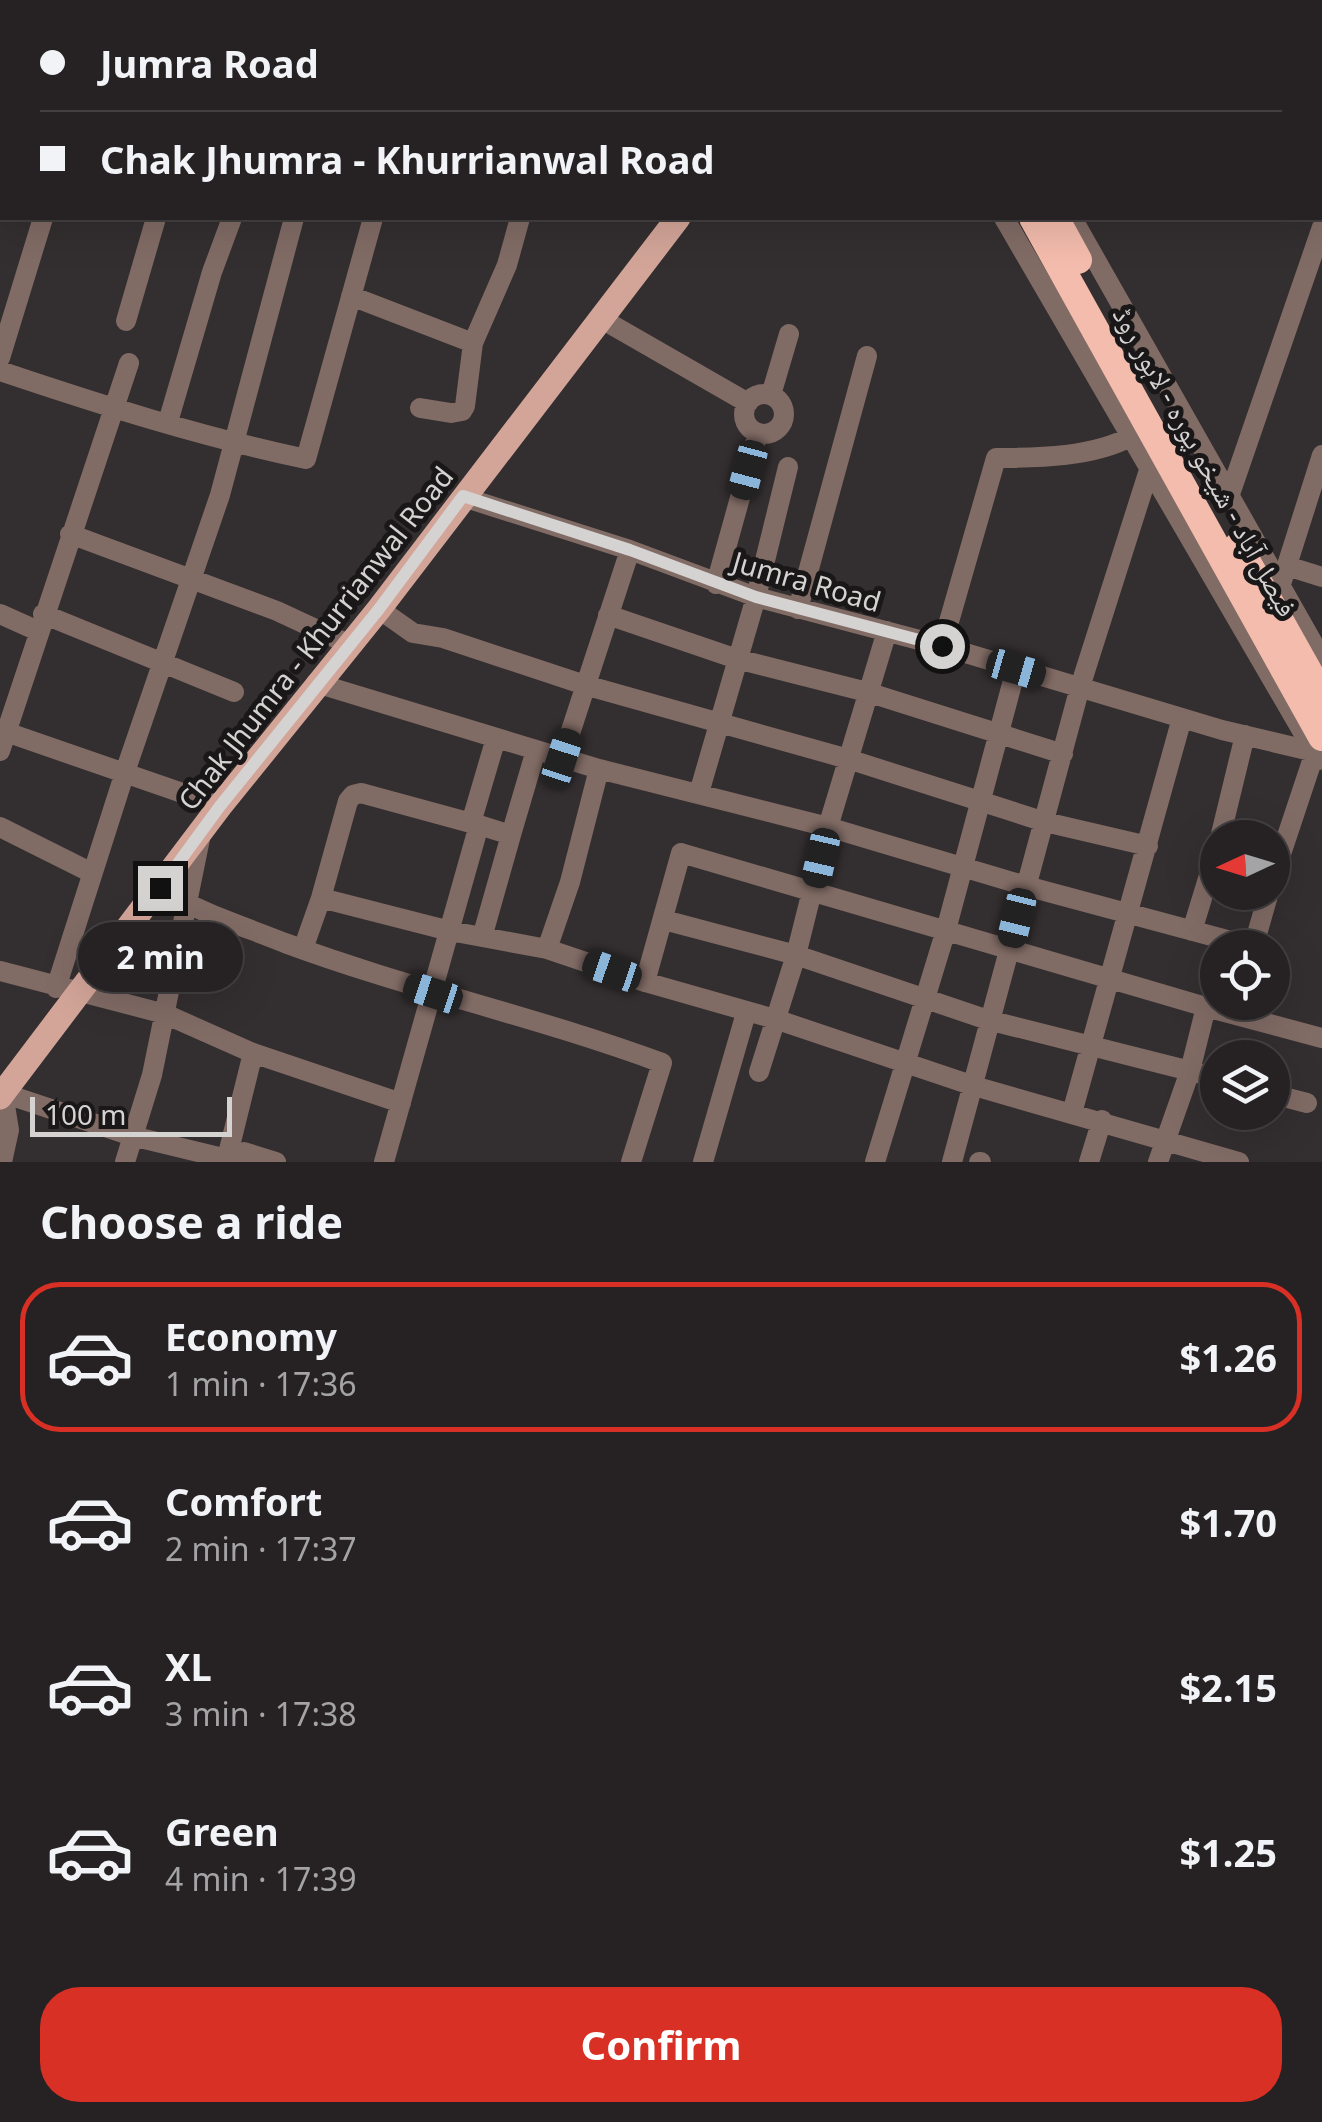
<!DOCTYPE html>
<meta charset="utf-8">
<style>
body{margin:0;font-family:"Noto Sans","Noto Naskh Arabic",sans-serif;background:#2e2a2b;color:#f1f3f6;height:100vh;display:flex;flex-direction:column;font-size:38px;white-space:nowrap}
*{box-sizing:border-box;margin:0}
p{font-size:32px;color:#a4a4a6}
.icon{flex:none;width:55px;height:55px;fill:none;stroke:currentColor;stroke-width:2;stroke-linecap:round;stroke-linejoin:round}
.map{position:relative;height:1162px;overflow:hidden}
.panel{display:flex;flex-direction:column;background:#262223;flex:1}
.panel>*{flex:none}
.top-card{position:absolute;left:0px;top:0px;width:1322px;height:220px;box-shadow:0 10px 40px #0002,0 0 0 2px #423f41;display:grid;align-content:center;height:220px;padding:0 40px;background:#262223}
.needle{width:65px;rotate:266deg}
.fabs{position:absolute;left:1200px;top:820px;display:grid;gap:20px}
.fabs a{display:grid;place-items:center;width:90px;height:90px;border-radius:50%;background:#262223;box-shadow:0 10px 40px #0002,0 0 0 2px #423f41;font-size:50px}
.scale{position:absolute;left:30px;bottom:25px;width:202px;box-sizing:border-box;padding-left:10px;border:5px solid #d5d2d2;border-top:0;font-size:28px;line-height:35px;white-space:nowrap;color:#d5d2d2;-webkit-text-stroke:8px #191717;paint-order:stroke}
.end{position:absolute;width:45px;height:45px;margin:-22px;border:12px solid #d5d2d2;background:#111;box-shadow:0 0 0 5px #111}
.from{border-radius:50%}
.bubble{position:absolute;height:70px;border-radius:35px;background:#262223;box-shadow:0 10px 40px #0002,0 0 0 2px #423f41;font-size:32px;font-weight:700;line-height:70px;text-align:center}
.car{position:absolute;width:30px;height:60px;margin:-30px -15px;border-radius:12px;box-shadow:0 0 8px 2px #0007;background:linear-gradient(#222 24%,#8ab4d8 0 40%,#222 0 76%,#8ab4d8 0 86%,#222 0)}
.top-card b{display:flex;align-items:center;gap:35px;height:95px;font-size:38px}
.top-card b+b{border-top:2px solid #423f41}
.top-card i{width:25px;height:25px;background:#f1f3f6}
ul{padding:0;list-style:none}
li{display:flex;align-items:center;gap:30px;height:150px;margin:0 20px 15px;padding:0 20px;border:5px solid transparent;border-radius:40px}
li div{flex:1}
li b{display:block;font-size:38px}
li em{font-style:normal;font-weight:700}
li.on{border-color:#d93025}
li>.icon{width:90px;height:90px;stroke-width:1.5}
h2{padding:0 40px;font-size:45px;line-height:120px}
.primary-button{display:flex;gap:20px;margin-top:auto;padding:20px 40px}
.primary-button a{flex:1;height:115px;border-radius:40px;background:#d93025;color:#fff;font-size:40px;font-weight:700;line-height:115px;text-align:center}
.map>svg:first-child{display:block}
</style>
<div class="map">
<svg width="1322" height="1162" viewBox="0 0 1322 1162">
<rect width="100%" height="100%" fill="#332e2f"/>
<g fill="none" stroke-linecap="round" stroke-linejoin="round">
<path stroke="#816b65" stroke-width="20" d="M908,0L909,2
M965,0V2
M1085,0L1087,2
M45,2L46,0
M119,2L120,0
M183,2L184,0
M253,2L254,0
M432,2L433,0
M520,2V0
M584,2L585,0
M1044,2V0
M1066,2L1067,0
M1269,2L1270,0
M0,169L2,159
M1004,218L1319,760
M1072,218L1322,659
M351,296L473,343
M600,318L748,403
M126,321L156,218
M0,358L43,218
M0,371C101,405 202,437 306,459L373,218
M744 414a20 20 0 1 1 40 0a20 20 0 1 1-40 0Z
M771,395L789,334
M420,408L451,413L462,411L465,406L473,343L507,265L520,218
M168,422L212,272L232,218
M1230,494L1322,227
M463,497L630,550L756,597L942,646L1222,730L1315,752L1272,881
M70,534L277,611L348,644
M1287,566L1322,577
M716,584L758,433
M1281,584L1322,455
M379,609L413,633L443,638L585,685L848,759L1045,822L1148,846
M798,609L867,356
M0,614L38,631
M43,614L234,692
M608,615L737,659L867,692L1063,754
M942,646L996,458C1039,458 1094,457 1132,436
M316,683L599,769L828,827L1026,886L1253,947
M0,730L220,806
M0,751L129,363
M562,758L630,550
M699,793L756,597L788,467
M479,825L511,835L536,750
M0,827L92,873
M1220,838L1245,735
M160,888C199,913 243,926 285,943C409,989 538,1017 662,1063L631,1162
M321,898L450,931L547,949L645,982L775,1019L974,1086L1239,1162
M664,920L796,955L988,1020L1218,1078
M1192,931L1218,846
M483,934L511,835
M1253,948L1269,892
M303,949L321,898L348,801L353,795L361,793L471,823
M547,949L570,882L599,769
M0,971L165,1014L253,1053L401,1103
M645,982L681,853L1206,1007L1322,1038
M56,988L125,772L220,495L294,218
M759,1072L796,955L828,827L887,631
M0,1092L132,1136L227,1159L244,1152L276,1162
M1272,1094L1307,1103
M1072,1113L1182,718
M2,1162L9,1130L3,1093
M125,1162L152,1075L201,834
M226,1162L253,1053
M384,1162L479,825L471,823L496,738
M703,1162L746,1013
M875,1162L946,930L1016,669
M952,1162L1080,687L1150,467
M979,1162H981
M1089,1162L1102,1120
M1158,1162L1190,1071L1206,1007"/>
<path stroke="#d3a599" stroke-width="25" d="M380,2L388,0
M833,2L834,0
M0,132L2,131
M1320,148L1322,149
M0,1097L220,806L379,609L678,218"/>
<path stroke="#f3bcad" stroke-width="28" d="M928,0L929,2
M1033,218L1322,737
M1055,218L1078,260
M1238,546L1322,696"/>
</g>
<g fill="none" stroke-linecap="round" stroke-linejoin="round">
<path stroke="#d5d2d2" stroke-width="12" d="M160,888L220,806L379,609L463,496L630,550L756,597L942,646"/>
</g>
<g text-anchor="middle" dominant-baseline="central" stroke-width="10" stroke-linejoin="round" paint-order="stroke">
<g font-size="28" fill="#d5d2d2" stroke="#191717">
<text transform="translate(1206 461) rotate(61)">فیصل آباد - شیخو پورہ - لاہور روڈ</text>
<text transform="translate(807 581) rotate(16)">Jumra Road</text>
<text transform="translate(315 638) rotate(-52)">Chak Jhumra - Khurrianwal Road</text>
</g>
</g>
</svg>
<div class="fabs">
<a><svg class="needle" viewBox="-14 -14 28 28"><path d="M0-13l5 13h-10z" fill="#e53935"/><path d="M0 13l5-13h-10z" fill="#a4a4a6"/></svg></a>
<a><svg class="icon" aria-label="locate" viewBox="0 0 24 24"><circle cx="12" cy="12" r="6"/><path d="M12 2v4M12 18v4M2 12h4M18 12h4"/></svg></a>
<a><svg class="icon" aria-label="layers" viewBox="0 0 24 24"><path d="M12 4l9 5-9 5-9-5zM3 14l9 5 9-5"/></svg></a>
</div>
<div class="scale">100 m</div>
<i class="end from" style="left:942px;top:646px"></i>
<i class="end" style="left:160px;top:888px"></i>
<div class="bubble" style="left:78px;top:922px;width:165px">2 min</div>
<i class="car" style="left:748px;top:470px;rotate:195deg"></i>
<i class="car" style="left:1016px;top:669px;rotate:106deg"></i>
<i class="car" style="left:562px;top:758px;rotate:18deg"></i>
<i class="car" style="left:821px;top:858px;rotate:193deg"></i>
<i class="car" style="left:1017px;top:918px;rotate:194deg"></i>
<i class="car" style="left:612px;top:971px;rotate:289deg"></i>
<i class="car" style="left:433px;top:993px;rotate:288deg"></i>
<div class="top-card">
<b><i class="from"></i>Jumra Road</b>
<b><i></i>Chak Jhumra - Khurrianwal Road</b>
</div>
</div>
<section class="panel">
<h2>Choose a ride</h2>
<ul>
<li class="on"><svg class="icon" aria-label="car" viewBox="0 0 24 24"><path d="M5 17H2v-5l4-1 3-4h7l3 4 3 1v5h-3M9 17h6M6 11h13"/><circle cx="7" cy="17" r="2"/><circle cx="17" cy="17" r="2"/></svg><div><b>Economy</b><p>1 min · 17:36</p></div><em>$1.26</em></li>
<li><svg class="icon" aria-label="car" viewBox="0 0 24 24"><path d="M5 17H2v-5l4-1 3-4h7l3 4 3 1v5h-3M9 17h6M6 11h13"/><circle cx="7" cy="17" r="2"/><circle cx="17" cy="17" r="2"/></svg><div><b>Comfort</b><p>2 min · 17:37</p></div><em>$1.70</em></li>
<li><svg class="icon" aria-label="car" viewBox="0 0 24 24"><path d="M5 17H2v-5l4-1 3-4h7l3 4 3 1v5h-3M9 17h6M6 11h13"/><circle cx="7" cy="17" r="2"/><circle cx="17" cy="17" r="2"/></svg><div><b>XL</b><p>3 min · 17:38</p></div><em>$2.15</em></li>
<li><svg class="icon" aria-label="car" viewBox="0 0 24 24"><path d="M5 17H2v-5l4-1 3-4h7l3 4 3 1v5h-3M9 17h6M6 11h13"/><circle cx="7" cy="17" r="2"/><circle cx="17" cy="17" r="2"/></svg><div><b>Green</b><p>4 min · 17:39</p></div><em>$1.25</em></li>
</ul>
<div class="primary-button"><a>Confirm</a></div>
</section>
